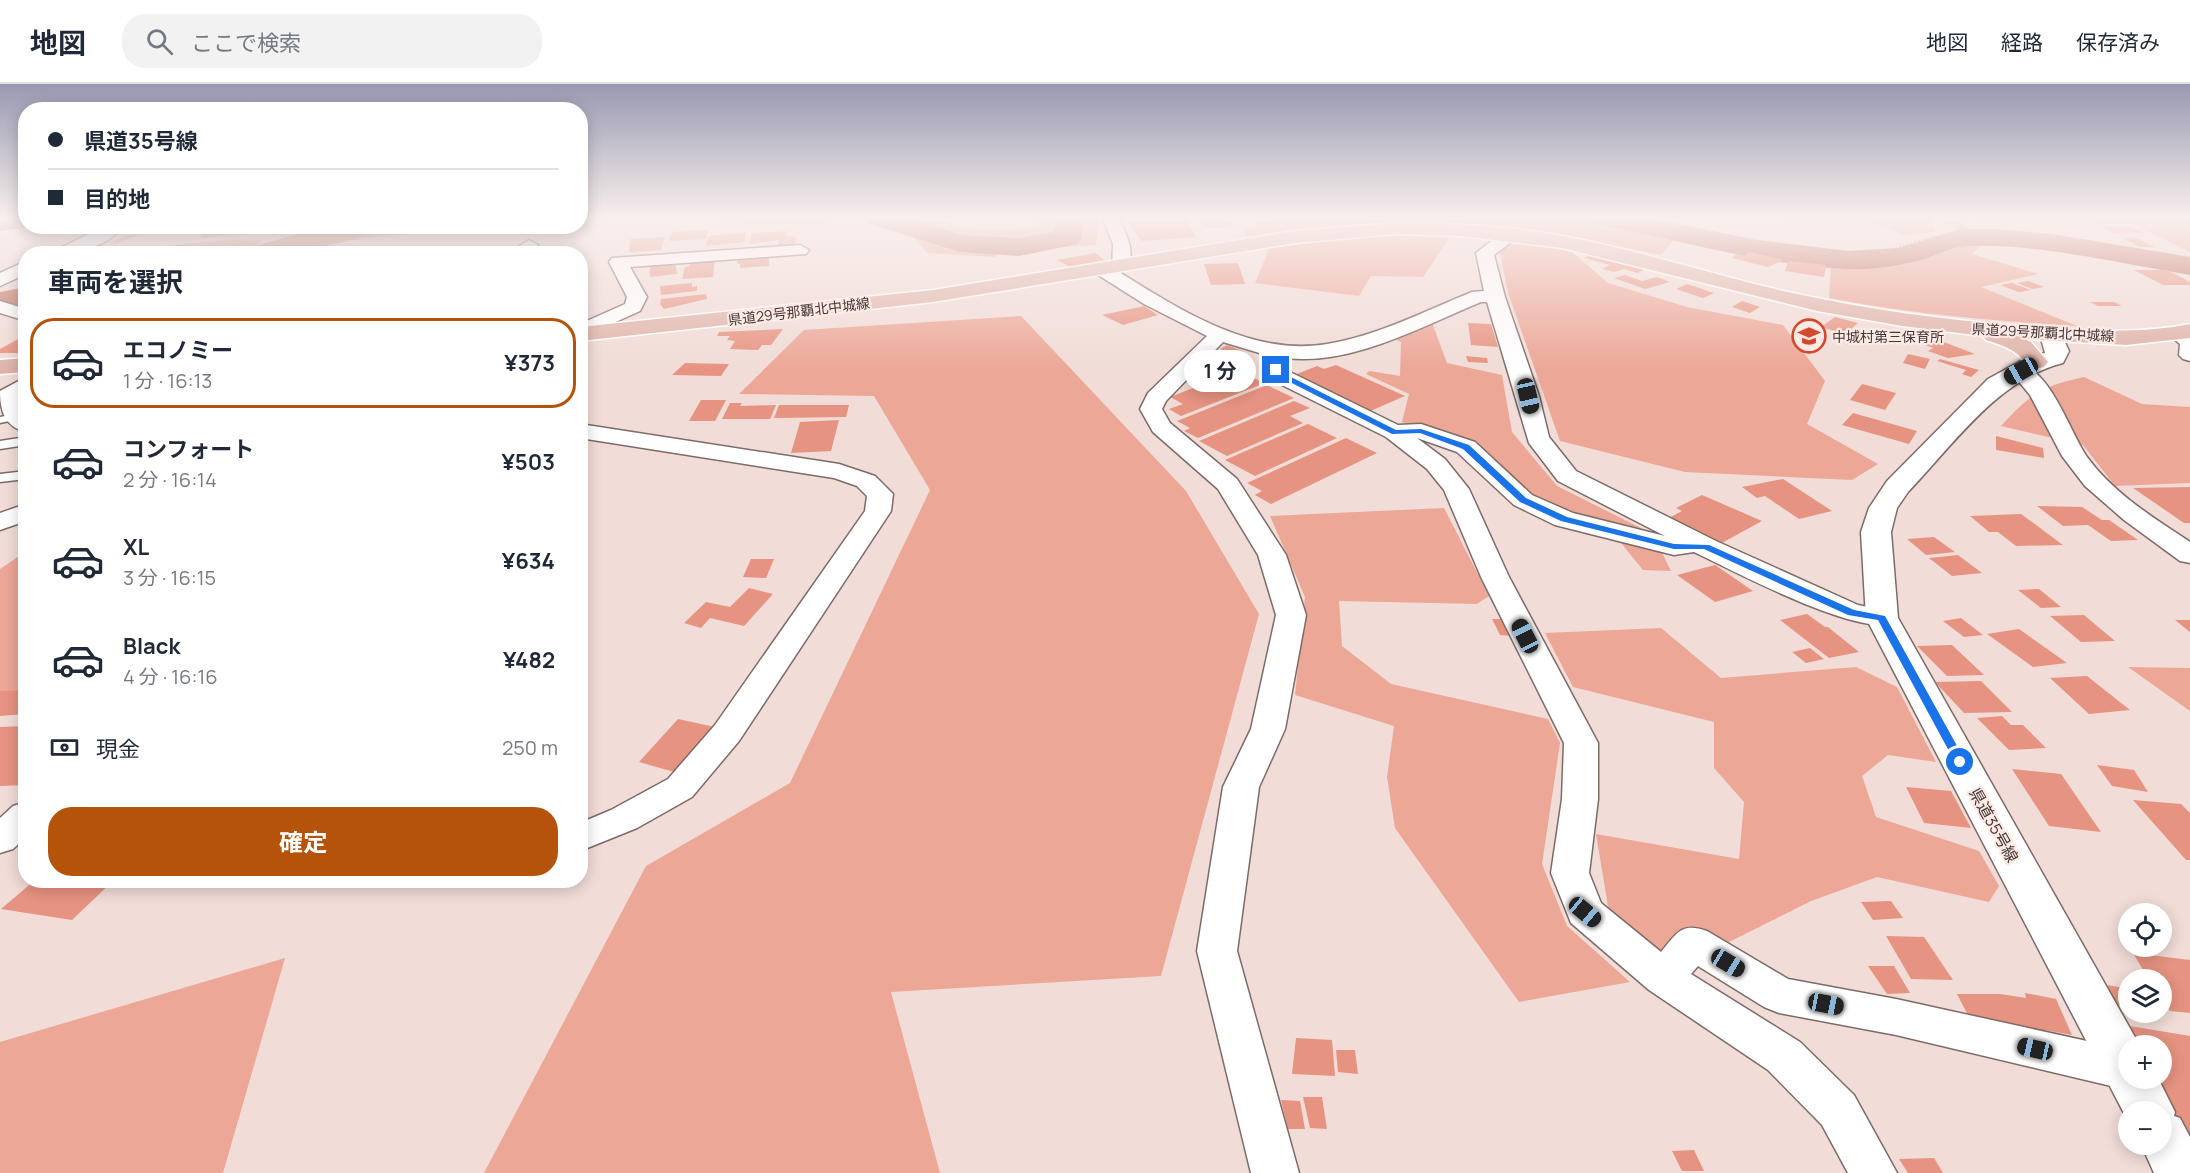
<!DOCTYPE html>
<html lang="ja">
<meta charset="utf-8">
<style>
body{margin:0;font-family:Manrope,"Noto Sans JP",sans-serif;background:#f2f2f3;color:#1f2937;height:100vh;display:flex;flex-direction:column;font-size:22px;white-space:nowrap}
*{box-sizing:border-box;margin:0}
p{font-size:20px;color:#747a83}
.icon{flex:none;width:33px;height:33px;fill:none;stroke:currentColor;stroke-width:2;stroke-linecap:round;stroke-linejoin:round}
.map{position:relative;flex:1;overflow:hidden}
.panel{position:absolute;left:18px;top:162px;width:570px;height:642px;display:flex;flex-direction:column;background:#fff;border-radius:24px;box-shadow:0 3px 15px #0003}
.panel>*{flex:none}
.guide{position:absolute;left:18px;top:18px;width:570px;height:132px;border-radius:24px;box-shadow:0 3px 15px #0003;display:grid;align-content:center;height:132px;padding:0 30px;background:#fff}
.controls{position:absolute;left:2118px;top:819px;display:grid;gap:12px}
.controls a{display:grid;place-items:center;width:54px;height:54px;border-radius:50%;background:#fff;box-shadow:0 3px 15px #0003;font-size:30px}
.end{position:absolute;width:27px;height:27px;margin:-14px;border:8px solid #1a73e8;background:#fff;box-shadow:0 0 0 3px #fff}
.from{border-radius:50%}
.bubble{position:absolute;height:42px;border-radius:21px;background:#fff;box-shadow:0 3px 15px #0003;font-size:20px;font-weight:700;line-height:42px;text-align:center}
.car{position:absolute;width:18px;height:36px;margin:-18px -9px;border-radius:8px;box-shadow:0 0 4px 2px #0007;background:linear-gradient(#222 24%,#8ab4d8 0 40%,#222 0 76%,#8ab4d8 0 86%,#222 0)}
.guide b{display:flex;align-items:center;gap:21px;height:57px;font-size:22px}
.guide b+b{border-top:2px solid #e0e1e3}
.guide i{width:15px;height:15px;background:#1f2937}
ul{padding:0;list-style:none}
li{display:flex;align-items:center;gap:18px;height:90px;margin:0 12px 9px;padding:0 18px;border:3px solid transparent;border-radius:24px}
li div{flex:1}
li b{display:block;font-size:22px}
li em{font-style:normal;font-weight:700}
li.selected{border-color:#b45309}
li>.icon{width:54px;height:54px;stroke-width:1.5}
h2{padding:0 30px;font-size:27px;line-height:72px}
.pay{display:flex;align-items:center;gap:15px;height:66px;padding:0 30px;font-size:22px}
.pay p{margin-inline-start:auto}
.action{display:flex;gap:12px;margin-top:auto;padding:12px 30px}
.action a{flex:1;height:69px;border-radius:24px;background:#b45309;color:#fff;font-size:24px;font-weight:700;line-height:69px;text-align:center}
header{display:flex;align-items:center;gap:36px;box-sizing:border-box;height:84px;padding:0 30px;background:#fff;border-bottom:2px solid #e0e1e3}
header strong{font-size:28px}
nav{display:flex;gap:33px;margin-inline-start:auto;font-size:21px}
.search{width:420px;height:54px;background:#f2f2f3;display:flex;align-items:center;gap:15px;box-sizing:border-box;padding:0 21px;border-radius:24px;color:#747a83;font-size:22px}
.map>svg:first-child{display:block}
</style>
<header>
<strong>地図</strong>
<div class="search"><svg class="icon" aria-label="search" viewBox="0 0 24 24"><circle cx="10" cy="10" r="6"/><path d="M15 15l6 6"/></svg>ここで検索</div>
<nav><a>地図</a><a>経路</a><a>保存済み</a></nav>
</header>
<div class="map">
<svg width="2190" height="1089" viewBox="0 0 2190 1089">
<rect width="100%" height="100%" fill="#f1dcd7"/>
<path fill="#eca797" d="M714,133H828L822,139L750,141Z
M874,133H918L976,145L1029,144L1048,133H1089L1100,138L1096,161L997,167L995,173L928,169L913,153Z
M1355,133H1577L1677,152L1661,171C1567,150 1473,136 1377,139C1334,140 1285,155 1245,152V146L1266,136Z
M1778,133H2182L2190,134V168L2133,140L1929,133L1936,148L1905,151L1867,136L1799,139Z
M361,143H458L350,157L289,169H254Z
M1437,149L1450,153L1423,193L1371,192L1359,212L1255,199L1269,165L1350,153Z
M1518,157L1572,168L1608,199L1687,223L1783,241L1825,297L1807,340L1878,380L1852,396L1685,388L1560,357L1508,209L1500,168Z
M1973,159L1980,162L1972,170L2038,190L1981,203L2077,242C1993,237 1911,230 1829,214L1831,180H1905L1959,160Z
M1021,232L1186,407L1259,530L1161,892L891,908L940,1089H484L646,782L790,699L930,406L874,312L739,310L804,246Z
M1431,236L1447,279L1502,291L1512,348L1557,402L1653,450L1671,487L1643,486L1616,453L1528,413L1470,359L1402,338L1409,310L1366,290L1369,287L1400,292L1401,258L1390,253Z
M2084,293L2142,320L2190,323V399L2115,402L2083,361L2001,342C2030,310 2042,302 2084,293Z
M1444,424L1489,512L1477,520L1339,517L1342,562L1391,600L1548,635L1560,659L1542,780L1567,842L1630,898L1519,918L1395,744L1387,693L1394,642L1295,611L1305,513L1270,432Z
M25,468V615L0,627V485Z
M1661,544L1721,594L1856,583L1897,603L1936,678L1888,671L1862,692L1876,733L1979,767L1999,802L1989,818L1877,793L1811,817L1719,863L1659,868L1609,828L1596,750L1739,775L1744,718L1714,684V638L1573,603L1545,549Z
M2128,583L2190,584V627Z
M285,874L223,1089H0V958Z"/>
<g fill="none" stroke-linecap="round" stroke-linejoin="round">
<path fill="#c1705f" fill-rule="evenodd" d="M864,133H906L963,151L1019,154L1054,148V143L1062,133H1090L1082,144V154L1078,160L1019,172L960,168L868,139Z
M1588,133H1643L1757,156L1849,167L1897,164L1961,145H1996L2052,150L2190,173V191C2117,179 2043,160 1969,162C1952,162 1937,171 1921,176C1898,182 1873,186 1849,185C1766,182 1683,157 1602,141L1592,139Z
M327,142H387L383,148L292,170H244L248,164Z
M26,203V222L0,228V208Z"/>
</g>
<path fill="#e79381" d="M1202,135L1231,136V143H1203Z
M1186,136L1196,153L1141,157L1129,139Z
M1945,137L1959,138L1971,146L1957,145Z
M2100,142H2131L2146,149L2115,150Z
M231,145L233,150L202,155L201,150Z
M708,146L706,155L669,157L672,148Z
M787,147L786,152L796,153L795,161L778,162L779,156L750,160L752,149Z
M746,148L744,158L705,162L709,152Z
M128,151H138L117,160L108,159Z
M665,153L661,166L629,168L630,155Z
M2123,154H2137L2155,163H2139Z
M242,155L240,157L262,156L256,164L241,165L238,169L137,170L141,166L175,161Z
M474,166H504L500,169H470Z
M1749,168L1784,176L1768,183L1732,174L1736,170L1744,172Z
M1095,169L1106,177L1070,183L1057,176Z
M1593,170L1646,184L1638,189L1624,185L1614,188L1602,185L1610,181L1584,174Z
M769,171V182L740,184V180H737L738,173Z
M715,174L713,193L682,195L685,183L690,182V178Z
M1788,177L1826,181L1824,193L1785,187Z
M675,178L677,190L650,193V181Z
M1238,179L1245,200L1211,201L1204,180Z
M2134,186H2167L2190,198V201H2163Z
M1625,191L1642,197L1657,193L1670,198L1645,205L1614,194Z
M2028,197L2044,203L2032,205L2017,199Z
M692,199V203L697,202V207L661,211L660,202Z
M2012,199L2031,206L2019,208L2000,201Z
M1687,200L1714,209L1703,214L1676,205Z
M706,210L707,215L664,225L660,220L661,215Z
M1742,217L1760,223L1750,229L1732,223Z
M2090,218H2114L2122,222H2098Z
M1144,222L1158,231L1123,241L1102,231Z
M1835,233L1858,239L1845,250L1821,243Z
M1468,239L1491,240L1498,263L1471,261Z
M783,245L771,261H762L758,266L730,265L735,257L727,256L730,252H717L719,248Z
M20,254H26V269H0V265Z
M1936,255L1975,270L1948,274L1928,267L1933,264L1925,261Z
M1227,261L1245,268L1237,272L1220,265Z
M1908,270L1930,275L1925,285L1903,279Z
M1466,272L1487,274L1488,279L1468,278Z
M1940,275L1979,286L1971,293L1962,290L1966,286L1937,277Z
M685,279L729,280L721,292L672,291Z
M1336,281L1405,312L1368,328L1292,292L1317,282L1324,285Z
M1237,287L1265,299L1181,332L1169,325L1183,320L1170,313Z
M1862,300L1896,309L1885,326L1850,316Z
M1267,301L1294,314L1198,354L1184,347L1190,344L1177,337Z
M701,316H726L715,337H689Z
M1294,317L1310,324L1290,332L1303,339L1227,372L1199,357Z
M730,319H742L740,322L776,321L770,335H722Z
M779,321H849L846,333L774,334Z
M1853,329L1917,347L1909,360L1842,341Z
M839,336L831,367L791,369L800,338Z
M1308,340L1337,354L1255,392L1225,376Z
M1996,352L2043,364L2044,374L1996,366Z
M1346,354L1377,369L1271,420L1255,411L1262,407L1247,399Z
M1783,395L1832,427L1799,435L1765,412L1757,414L1742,403Z
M2190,403V439H2184L2133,404Z
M1702,411L1762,437L1720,460L1667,435L1682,427L1676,424Z
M2037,422L2082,423L2102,436H2109L2138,456L2111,457L2088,441L2063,442Z
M2021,430L2063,461L2016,462L1998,448H1989L1970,432Z
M1934,453L1955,468L1926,471L1907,455Z
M1958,471L1982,489L1952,492L1929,474Z
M751,475H774L766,494L743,493Z
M1715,481L1753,507L1715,518L1677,491Z
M749,504L773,510L744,542L710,534L701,544L684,539L706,518L730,523Z
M2039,505L2061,523L2041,524L2018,506Z
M1807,530L1825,543H1828L1859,568L1829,574L1780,536Z
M2084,531L2115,557L2081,558L2050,532Z
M1961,534L1983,551L1964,553L1943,537Z
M1492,535H1506L1515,552L1500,551Z
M2175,536H2190V548Z
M2019,545L2067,579L2033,583L1987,550Z
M1952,561L1984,591L1947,592L1917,562Z
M1810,564L1824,575L1806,579L1792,568Z
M2087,592L2130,626L2089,630L2050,594Z
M1981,597L2012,628L1964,629L1935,598Z
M26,606V630L0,632V607Z
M2002,632L2011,641H2023L2046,664L2009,666L1977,634Z
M678,635L719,644L681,690L639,678Z
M26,642V701L0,702V643Z
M2097,681L2134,686L2148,708L2112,702Z
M2012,685L2061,690L2101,748L2049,742Z
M1906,703L1951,707L1971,744L1924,739Z
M2133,716L2181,720L2190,729V776H2186Z
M35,796H114L72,836L1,825Z
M1891,817L1903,834L1873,836L1861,818Z
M1886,852L1924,853L1953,896L1911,895Z
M2133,869L2190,876V929L2170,927L2162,914V896H2149Z
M1868,882H1894L1910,909L1887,910Z
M2090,899L2120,903L2128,923L2101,918Z
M2025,909L2056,915L2072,951L2045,946L2049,956L1970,935L1957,910H2000L2026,914Z
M2124,941L2190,952V1059L2154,994H2162V962H2135Z
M1296,954L1332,956L1335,992L1292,990Z
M1336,966H1355L1358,990L1338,988Z
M1303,1013H1322L1327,1045L1310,1044Z
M1281,1016L1300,1017L1305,1045H1288Z
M1694,1066L1704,1087H1682L1672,1067Z
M1934,1074L1943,1089H1908L1899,1075Z"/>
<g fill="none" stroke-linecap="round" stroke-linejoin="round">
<defs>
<path id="lane" d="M15,330L19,331V335L0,339V333Z
M26,353V361L0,365V357Z
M26,387V395L0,398V390Z"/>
<path id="street" d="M1102,133H1118C1126,149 1137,169 1126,186H1116C1177,224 1251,273 1327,260C1377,252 1425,227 1472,208L1484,207L1476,169L1505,146H1517L1520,150L1517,154L1494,171L1505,213L1539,312L1549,353L1576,387L1716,457L1858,521L1892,528L1897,534L1892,540C1852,550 1736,488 1694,468L1674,471L1555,441L1514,421L1457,368L1417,354L1445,375L1469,405L1509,493L1598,659V715L1589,789L1601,819L1661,868C1677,849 1681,838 1707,847L1788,895L1896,915L2128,966V994H2146L2144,1000L2128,1006L1896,951L1779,929L1764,923L1698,882L1691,890L1800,958L1854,1011L1897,1089H1848L1822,1041L1768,986L1649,906L1571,839L1551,789L1562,715L1564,659L1481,493L1444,406L1427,385L1386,353L1274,297L1263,278L1266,271L1223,258L1166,317L1162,325L1170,339L1237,395L1286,471L1306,531L1285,645L1259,703L1237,867L1299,1089H1251L1197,867L1223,703L1251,645L1276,531L1258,471L1218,405L1153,348L1140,325L1148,309L1207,252L1144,220L1095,189L1092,185L1095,181L1101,180L1112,184L1113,160ZM1481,218H1487L1529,359L1558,397L1665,452L1573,429L1532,411L1475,358L1421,340L1398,341L1290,288L1285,278L1286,274C1352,282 1422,242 1481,218Z
M105,142H123C107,164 74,170 48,170Z
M529,156L538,161L528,170H507Z
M800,161L809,166L806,170L630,183L647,213L640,227L580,254V240L625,220L627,213L609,178L612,174Z
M26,177V190L0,202V189Z
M0,217L26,225V237L0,229Z
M2178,244L2190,249V277L2183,275L2179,271L2180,260L2168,250L2171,246Z
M2021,281C2051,288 2070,348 2087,373C2113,409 2154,434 2190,458V479L2180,477L2124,436L2085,402L2062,372L2030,311L2010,287L2013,282Z
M26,293V310L20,314L26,328V348C5,343 0,327 0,307Z
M580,340L839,380L875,392L893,410L891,427L739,657L692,713L637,744L580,767V739L611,726L668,695L715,641L865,427L867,412L857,402L834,394L580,354Z
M26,420V437L0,446V429Z
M26,718V753L13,765L0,769V734L13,722Z"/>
<path id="secondary" d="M2051,244L2059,246L2069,267L2063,279C1998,295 1953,361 1908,408L1897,424L1891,448L1898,534L2140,962H2128V994H2158L2175,1028L2174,1032L2180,1034L2190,1053V1089H2154L2141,1060H2162V1028H2128V1037L1866,534L1861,448L1869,424L1887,397L1988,295L2028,273L2045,269L2040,251L2043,246Z"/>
<path id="primary" d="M1395,139C1452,139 1508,142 1563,152C1639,166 1713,191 1788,208C1865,225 1944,236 2022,242C2079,246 2134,251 2190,240V254L2126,261L2024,255L2031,258L2048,278L2044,283C2026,288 2026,275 2013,267C2005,262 1995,259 1986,256L1983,252L1902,242L1817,227L1562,164L1462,152L1395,150L1295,159L933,218L580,257V243L933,206L1295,147Z
M26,274V288L0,290V276Z"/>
<path id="highway" d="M26,134V142L33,143L0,147V135Z"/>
</defs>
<use href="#lane" stroke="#7d6b67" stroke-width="3"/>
<use href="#street" stroke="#7d6b67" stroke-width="3"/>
<use href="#secondary" stroke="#7d6b67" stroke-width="3"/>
<use href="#primary" stroke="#fff" stroke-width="3"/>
<use href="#highway" stroke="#fff" stroke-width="3"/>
<path stroke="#a59592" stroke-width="2" stroke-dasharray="1 3" stroke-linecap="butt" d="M1620,133L1831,171L1873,170L1931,153L1959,150L2032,153L2190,173"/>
<use href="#lane" fill="#fff" fill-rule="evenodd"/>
<use href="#street" fill="#fff" fill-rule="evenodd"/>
<use href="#secondary" fill="#fff" fill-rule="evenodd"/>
<use href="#primary" fill="#e0b4aa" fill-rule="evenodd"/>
<use href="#highway" fill="#cc8272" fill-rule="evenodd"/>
</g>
<linearGradient id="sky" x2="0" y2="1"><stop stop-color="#9899b1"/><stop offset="0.47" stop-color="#f9efed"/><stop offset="1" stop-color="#f9efed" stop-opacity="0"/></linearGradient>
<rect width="2190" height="285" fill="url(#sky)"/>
<path fill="#1a73e8" d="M1274,284H1279L1285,290L1396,346L1421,345L1469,361L1526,414L1567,433L1674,460L1709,461L1854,526L1885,532L1966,678L1960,681L1956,680L1878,536L1848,531L1704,465H1674L1561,437L1520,418L1463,365L1420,349L1392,350L1280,293Z"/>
<defs>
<symbol id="school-ring" viewBox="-11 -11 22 22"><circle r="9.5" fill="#fee9e4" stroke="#d4482e" stroke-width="1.5"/><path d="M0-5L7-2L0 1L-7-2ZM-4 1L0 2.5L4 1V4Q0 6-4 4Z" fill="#d4482e"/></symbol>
</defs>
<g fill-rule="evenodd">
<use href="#school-ring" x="1790" y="233" width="38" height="38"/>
</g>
<g text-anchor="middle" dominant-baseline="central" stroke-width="4.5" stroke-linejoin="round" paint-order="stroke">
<g font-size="14" fill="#413937" stroke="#fee9e4">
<text transform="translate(799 227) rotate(-7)">県道29号那覇北中城線</text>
<text transform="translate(2043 248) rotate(3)">県道29号那覇北中城線</text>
</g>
<g font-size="14" fill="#413937" stroke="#fee9e4" text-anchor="start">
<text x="1832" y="252">中城村第三保育所</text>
</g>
<g font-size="16" fill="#413937" stroke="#fee9e4">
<text transform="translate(1994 741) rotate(61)">県道35号線</text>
</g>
</g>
</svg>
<div class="controls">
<a><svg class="icon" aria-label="locate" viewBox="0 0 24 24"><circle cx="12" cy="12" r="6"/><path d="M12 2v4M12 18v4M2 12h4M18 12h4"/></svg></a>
<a><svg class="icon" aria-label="layers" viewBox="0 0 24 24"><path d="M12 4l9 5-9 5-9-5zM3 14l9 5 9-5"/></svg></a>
<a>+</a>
<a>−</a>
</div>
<i class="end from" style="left:1960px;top:678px"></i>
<i class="end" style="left:1276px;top:286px"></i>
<div class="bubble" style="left:1184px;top:266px;width:72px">1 分</div>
<i class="car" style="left:2021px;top:287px;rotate:241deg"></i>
<i class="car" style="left:1528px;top:312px;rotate:167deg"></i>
<i class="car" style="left:1525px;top:552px;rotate:333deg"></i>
<i class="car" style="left:1585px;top:828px;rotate:130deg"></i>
<i class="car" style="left:1728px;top:879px;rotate:121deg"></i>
<i class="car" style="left:1826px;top:920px;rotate:101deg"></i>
<i class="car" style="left:2035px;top:965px;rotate:283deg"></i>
<div class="guide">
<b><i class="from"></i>県道35号線</b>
<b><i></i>目的地</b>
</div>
<section class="panel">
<h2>車両を選択</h2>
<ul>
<li class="selected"><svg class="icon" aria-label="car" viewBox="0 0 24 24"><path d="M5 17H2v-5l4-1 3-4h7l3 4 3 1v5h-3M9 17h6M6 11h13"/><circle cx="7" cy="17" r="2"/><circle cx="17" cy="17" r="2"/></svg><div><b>エコノミー</b><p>1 分 · 16:13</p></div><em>¥373</em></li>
<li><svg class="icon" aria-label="car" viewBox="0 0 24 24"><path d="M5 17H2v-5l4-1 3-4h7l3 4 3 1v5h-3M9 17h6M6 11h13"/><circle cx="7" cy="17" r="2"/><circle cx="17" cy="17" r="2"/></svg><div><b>コンフォート</b><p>2 分 · 16:14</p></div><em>¥503</em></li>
<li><svg class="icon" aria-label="car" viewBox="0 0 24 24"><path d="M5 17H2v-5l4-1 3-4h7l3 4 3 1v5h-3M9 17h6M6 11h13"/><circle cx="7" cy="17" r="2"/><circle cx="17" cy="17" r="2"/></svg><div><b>XL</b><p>3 分 · 16:15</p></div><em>¥634</em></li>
<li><svg class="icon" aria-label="car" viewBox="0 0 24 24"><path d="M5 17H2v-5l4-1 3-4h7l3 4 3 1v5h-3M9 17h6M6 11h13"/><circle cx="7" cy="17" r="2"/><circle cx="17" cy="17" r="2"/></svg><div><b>Black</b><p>4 分 · 16:16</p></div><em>¥482</em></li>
</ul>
<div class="pay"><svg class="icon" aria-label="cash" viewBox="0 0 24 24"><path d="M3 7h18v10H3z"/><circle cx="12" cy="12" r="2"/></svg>現金<p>250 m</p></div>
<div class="action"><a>確定</a></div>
</section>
</div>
